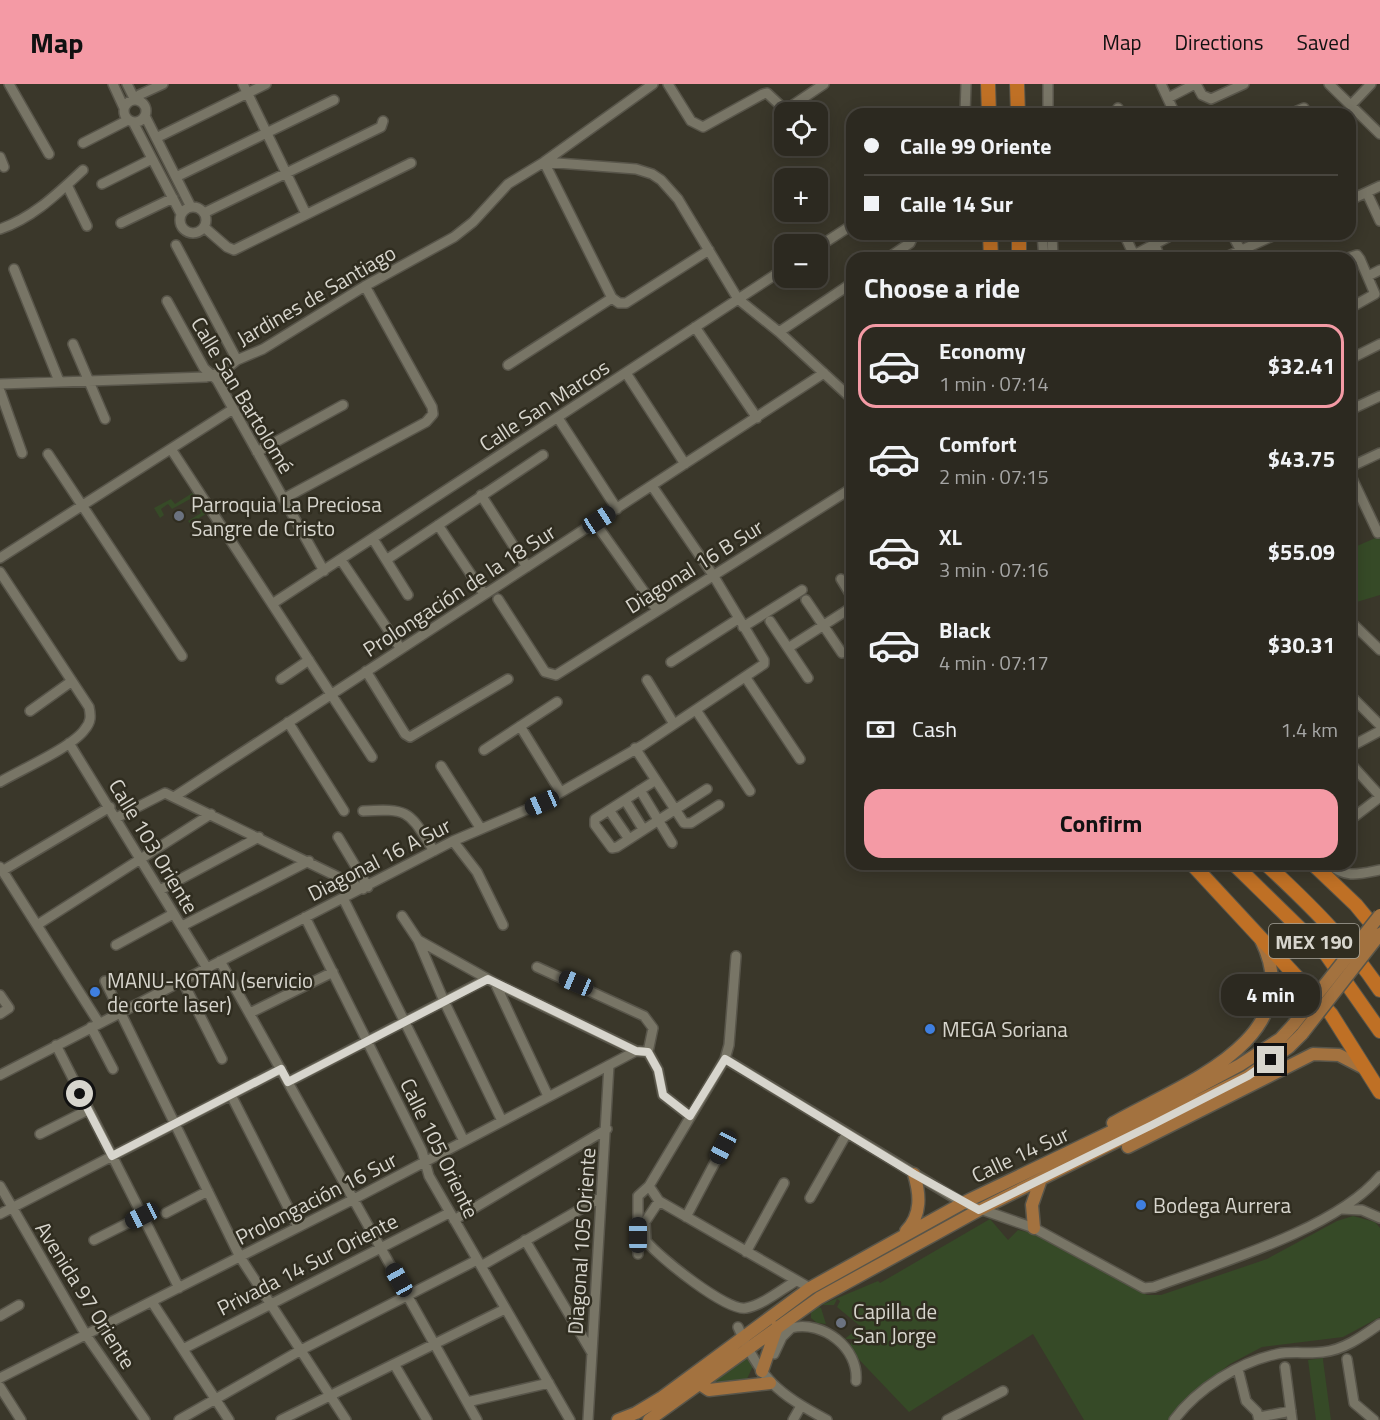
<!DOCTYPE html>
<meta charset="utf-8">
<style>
body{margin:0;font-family:"Titillium Web",sans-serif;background:#38352d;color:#f1f3f6;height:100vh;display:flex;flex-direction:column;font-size:22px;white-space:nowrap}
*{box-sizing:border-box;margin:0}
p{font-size:20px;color:#a6a6a5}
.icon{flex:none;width:33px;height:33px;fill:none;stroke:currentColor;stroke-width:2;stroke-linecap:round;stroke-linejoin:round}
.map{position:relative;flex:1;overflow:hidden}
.details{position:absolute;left:846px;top:168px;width:510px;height:618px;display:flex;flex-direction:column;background:#2c2920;border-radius:18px;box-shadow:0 3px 15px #0003,0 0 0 2px #48453e}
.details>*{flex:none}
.guide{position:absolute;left:846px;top:24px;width:510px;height:132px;border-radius:18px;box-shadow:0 3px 15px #0003,0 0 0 2px #48453e;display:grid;align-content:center;height:132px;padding:0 18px;background:#2c2920}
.fabs{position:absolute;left:774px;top:18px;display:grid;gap:12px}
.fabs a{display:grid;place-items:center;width:54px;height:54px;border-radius:12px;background:#2c2920;box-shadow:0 3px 15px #0003,0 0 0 2px #48453e;font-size:30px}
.end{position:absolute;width:27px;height:27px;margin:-14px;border:8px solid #d7d5cd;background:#111;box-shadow:0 0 0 3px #111}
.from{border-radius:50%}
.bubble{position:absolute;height:42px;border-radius:18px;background:#2c2920;box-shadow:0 3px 15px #0003,0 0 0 2px #48453e;font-size:20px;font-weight:700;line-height:42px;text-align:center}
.car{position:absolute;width:18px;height:36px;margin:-18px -9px;border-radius:8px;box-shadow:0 0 4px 2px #0007;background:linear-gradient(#222 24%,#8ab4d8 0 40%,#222 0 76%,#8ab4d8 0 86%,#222 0)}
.guide b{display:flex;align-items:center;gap:21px;height:57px;font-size:22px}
.guide b+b{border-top:2px solid #48453e}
.guide i{width:15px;height:15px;background:#f1f3f6}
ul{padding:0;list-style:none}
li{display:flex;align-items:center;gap:18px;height:84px;margin:0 12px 9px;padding:0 6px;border:3px solid transparent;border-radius:18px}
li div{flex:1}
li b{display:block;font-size:22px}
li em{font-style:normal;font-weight:700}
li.current{border-color:#f49aa5}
li>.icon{width:54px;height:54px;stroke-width:1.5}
h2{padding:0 18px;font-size:27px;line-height:72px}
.pay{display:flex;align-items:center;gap:15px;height:66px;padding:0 18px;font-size:22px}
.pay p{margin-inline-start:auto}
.cta{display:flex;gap:12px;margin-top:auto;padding:12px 18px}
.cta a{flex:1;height:69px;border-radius:18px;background:#f49aa5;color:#111;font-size:24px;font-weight:700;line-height:69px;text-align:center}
header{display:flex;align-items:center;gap:36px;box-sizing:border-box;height:84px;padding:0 30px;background:#f49aa5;color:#111}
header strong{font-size:28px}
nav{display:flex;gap:33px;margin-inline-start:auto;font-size:21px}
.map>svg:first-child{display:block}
</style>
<header>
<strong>Map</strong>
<nav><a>Map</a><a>Directions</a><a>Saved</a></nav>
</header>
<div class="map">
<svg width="1380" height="1336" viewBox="0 0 1380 1336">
<rect width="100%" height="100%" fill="#3a372a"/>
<path fill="#364a27" d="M197,406L201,413L194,417L192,414L172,425L168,420L161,425L164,431L160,434L154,424L171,415L175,420Z
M207,421L211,427L199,434L202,439L194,445L188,437L201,429L199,425Z
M1380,452V511L1350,520V465Z
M1353,1132L1375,1138L1380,1144V1233L1343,1253L1262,1263L1230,1280L1202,1302L1173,1336H1084L1033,1250L909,1328L849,1265L853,1255H845L860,1242L837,1223L840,1217L837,1215L834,1221H821L878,1197L880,1199L990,1135L1008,1156L1018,1146L1037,1150L1147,1211H1161L1267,1175L1337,1137Z
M818,1223L821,1224L826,1240L817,1239L811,1234V1227Z
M747,1270L753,1282L746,1297L705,1303Z
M1323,1274V1276L1331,1336H1316L1308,1276Z"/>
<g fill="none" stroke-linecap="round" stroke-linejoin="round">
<defs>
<path id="minor" d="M9,0L49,70
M113,0L124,24
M127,0L135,16
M243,0L306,130
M668,0L691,37L703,43L763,10L767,9L782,23H790L824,0
M1048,0V30
M1161,0L1175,30
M1196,0L1202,11L1211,15L1244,0
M1329,0L1380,50
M1168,14L1195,0
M124 27a11 11 0 1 1 22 0a11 11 0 1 1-22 0Z
M139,17V11L163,0
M1351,21L1371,0
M1118,24L1120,30
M965,30L966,0
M1290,30L1304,24
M145,32L191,123
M133,38L181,130
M156,54L266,0
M83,59L128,36
M0,73L4,83
M544,78L636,85L652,90L661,96L678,115L738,215L779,248L852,315
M544,78L612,214
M176,93L334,16
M102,100L152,75
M67,101L87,142
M1367,109L1380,137
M1350,116L1380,102
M180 136a13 13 0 1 1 26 0a13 13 0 1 1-26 0Z
M204,129L381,43L383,37
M121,139L173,114
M204,143L227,163L234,166L411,79
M0,145C33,134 58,109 83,86
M1042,150L1044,174
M1052,150L1053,174
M1124,150L1134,171L1174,150
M1232,150L1241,167
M176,161L237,276
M1155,161L1160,174
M818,163L852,141
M888,174L910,159L914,150
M1224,174L1277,150
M1348,174L1357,171L1360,175L1375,210L1350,224
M14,185L59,297
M1368,192L1380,186
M612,214L619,219H626L709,166
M167,217L204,284L217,296L324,487
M695,243L757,334
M779,248L852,199
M73,260L105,335
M1350,275L1380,260
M508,281L612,214
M626,289L685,380
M0,300L206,293L222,288L237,276L263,265L365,202L454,153L473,138L508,100L544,78L653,0
M0,307L22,369
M1350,326L1380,312
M558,334L617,425
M171,365L372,673
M257,368L343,321
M48,370L182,572
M1350,383L1380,369
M1350,390L1378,449
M481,411L527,483
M283,415L426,338L433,330L432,323L365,202
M438,441L484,510
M601,447L657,526
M373,455L408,511
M0,474L233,325
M341,476L401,565
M386,476L543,371
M0,488L89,623C91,632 91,638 85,645C73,663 20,686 0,698
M841,495L852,513
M498,515L545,588L556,591L852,404
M806,516L842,569
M272,520L784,185
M770,537L808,594
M1350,537L1380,566
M743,543L802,506
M788,564L852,523
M671,578L738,535
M366,587L405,650L410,653L508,595
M746,594L800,675
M281,595L309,576
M647,596L674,640
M1350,611L1380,641
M696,626L750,707
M30,627L72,597
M288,638L344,727
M520,642L560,707
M69,659L207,884
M1350,663L1380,647
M635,664L684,739H691L719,721
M484,666L557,618
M1350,679L1380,712
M441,682L481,745
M656,696L595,735V741L612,764L617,763L707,705
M640,706L672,759
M174,713L824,289
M625,716L643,745
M609,726L629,755
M363,727C411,724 409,728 434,767
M116,734L165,709L363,805
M1350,736L1380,713
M338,753L368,803
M453,757L477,788L503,841
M1329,780C1346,795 1360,790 1380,786
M0,783L99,939
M2,787L110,723
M160,806L259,753
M343,814L464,1057
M402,832L418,856L444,917L502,1037
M305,833L422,1067L429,1092L570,1336
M37,841L211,730
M182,842L309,777
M418,856L495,899L636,967
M116,861L173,830
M220,877L477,1336
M537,883L644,932L653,944L648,968
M182,896L222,975
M105,897L240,1173L346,1336
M495,899L548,1012
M0,911L9,924L0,930
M250,929L333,888
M91,943L113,985
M56,961L179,1204
M648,968L658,986L663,1011L690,1032
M725,975L963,1119L1034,1144L1144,1204L1154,1203C1219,1179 1336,1145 1380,1092
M0,991L453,757L542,719L643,661L764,580V576L713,491L652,402
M288,998L487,895
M231,1011L298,1143
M40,1050L88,1026
M0,1102L86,1251L145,1336
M649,1102L725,975L729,961L736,872
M810,1114L847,1049
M659,1117L645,1138L646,1157C659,1173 727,1228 746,1224C763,1221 782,1205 796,1197
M1342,1125L1362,1126L1380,1134
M166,1129L208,1107
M0,1130L281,985
M686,1133L723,1063
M454,1136L607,1045
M94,1156L142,1132
M525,1156L592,1269
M746,1168L784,1099
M638,1170V1112L649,1102L659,1117L810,1204
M481,1182L600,1114
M152,1218L229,1336
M0,1232L19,1221
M738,1243C761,1296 777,1309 827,1336
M183,1265L449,1129
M774,1270L782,1253L791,1244C823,1236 859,1264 856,1297
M1347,1275L1354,1319L1374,1336
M394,1280L427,1336
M1285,1283L1292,1336
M1238,1285L1246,1317L1257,1328L1259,1336
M0,1294L354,1115L636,967L648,968
M0,1303L21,1336
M467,1318L549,1299
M1260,1333L1291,1327
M179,1336L301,1266L477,1176
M281,1336L505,1225
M588,1336L609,981
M793,1336L801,1322
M947,1336L1003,1307
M1174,1336C1197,1305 1239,1278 1277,1270C1292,1267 1308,1270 1323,1268C1344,1266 1363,1252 1380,1240"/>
<path id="major" d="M1113,1039C1179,1001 1311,957 1261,856
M1128,1063L1313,970L1339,971L1364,984
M1034,1144L1032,1121L1040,1098
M906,1147C922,1131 920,1110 914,1090
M762,1287L777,1243
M697,1298L709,1306L770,1299
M618,1336L636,1329L661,1314L810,1204L963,1119L1146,1031L1240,981L1280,955L1293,941
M649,1336L819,1214L979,1126L1248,992L1289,963L1302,950"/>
<path id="highway" d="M988,0L989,30
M1017,0L1018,30
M990,150L991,174
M1019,150V174
M1192,780L1331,930L1380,1008
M1234,780L1326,870L1380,947
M1266,780C1308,819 1348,858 1380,906
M1313,780L1356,821L1379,849"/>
</defs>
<use href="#minor" stroke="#58554a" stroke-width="12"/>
<use href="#major" stroke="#58554a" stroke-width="15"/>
<use href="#highway" stroke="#58554a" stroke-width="16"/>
<use href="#minor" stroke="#787566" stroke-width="9"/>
<use href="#major" stroke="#a3723f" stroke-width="12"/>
<use href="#highway" stroke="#bf7025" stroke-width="14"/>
<defs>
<path id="major-bridge" d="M1293,941L1380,831
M1302,950L1380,850"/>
</defs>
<use href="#major-bridge" stroke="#58554a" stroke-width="15" stroke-linecap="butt"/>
<use href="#major-bridge" stroke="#a3723f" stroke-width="12"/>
</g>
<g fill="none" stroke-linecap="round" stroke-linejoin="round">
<path stroke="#d7d5cd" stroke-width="8" d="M80,1010L112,1072L281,985L288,998L488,895L636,967L648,968L658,986L663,1011L690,1032L725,975L914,1090L979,1126L1152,1041L1248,992L1271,976"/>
</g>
<g fill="#6b7280" stroke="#302d20" stroke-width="2">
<circle cx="179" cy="432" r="6"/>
<circle cx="841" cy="1239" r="6"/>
</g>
<g fill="#3f7fe0" stroke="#302d20" stroke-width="2">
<circle cx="95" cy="908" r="6"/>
<circle cx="930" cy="945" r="6"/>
<circle cx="1141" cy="1121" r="6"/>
</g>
<g text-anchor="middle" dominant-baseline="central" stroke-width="5" stroke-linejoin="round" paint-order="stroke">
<rect fill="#302d20" stroke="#a5a399" stroke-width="1.5" x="1269" y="840" width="90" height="34" rx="4.5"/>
<g font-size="20" font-weight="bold" fill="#d7d5cd">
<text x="1314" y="857">MEX 190</text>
</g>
<g font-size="21" fill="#d7d5cd" stroke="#302d20">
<text transform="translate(316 211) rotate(-30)">Jardines de Santiago</text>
<text transform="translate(243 311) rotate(59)">Calle San Bartolomé</text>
<text transform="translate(544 321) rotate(-33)">Calle San Marcos</text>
<text transform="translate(694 482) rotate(-32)">Diagonal 16 B Sur</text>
<text transform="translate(459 506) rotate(-33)">Prolongación de la 18 Sur</text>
<text transform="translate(154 762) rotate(59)">Calle 103 Oriente</text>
<text transform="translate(379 775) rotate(-27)">Diagonal 16 A Sur</text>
<text transform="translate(440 1064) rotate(64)">Calle 105 Oriente</text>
<text transform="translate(1020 1070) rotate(-25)">Calle 14 Sur</text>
<text transform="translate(316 1114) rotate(-27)">Prolongación 16 Sur</text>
<text transform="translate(581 1157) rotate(-86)">Diagonal 105 Oriente</text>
<text transform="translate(307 1180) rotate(-27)">Privada 14 Sur Oriente</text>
<text transform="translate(86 1211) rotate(58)">Avenida 97 Oriente</text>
</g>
<g font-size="21" fill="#d7d5cd" stroke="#302d20" text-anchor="start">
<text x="191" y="420">Parroquia La Preciosa<tspan x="191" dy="24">Sangre de Cristo</tspan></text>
<text x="107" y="896">MANU-KOTAN (servicio<tspan x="107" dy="24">de corte laser)</tspan></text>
<text x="942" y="945">MEGA Soriana</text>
<text x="1153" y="1121">Bodega Aurrera</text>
<text x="853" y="1227">Capilla de<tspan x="853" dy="24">San Jorge</tspan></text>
</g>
</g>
</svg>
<div class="fabs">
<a><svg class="icon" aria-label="locate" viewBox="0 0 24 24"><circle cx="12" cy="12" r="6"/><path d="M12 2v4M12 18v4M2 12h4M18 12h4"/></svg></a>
<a>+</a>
<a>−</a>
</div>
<i class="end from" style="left:80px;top:1010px"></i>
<i class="end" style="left:1271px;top:976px"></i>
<div class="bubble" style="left:1221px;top:890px;width:99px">4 min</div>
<i class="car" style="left:599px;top:436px;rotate:57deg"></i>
<i class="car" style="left:542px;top:719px;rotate:246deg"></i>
<i class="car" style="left:576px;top:899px;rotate:293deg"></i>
<i class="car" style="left:723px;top:1063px;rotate:208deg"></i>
<i class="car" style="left:142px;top:1132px;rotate:243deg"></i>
<i class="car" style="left:638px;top:1151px;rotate:0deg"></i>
<i class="car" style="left:399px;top:1196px;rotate:331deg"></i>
<div class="guide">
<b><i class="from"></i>Calle 99 Oriente</b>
<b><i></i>Calle 14 Sur</b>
</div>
<section class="details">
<h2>Choose a ride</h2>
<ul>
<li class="current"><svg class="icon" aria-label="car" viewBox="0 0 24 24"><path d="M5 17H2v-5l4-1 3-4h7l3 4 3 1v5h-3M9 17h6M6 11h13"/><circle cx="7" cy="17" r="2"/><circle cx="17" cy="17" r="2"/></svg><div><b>Economy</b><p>1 min · 07:14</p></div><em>$32.41</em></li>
<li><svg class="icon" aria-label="car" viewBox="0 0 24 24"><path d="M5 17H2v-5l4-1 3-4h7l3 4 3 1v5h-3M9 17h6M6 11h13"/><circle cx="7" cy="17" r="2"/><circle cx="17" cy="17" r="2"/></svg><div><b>Comfort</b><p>2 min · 07:15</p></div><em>$43.75</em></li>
<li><svg class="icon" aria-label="car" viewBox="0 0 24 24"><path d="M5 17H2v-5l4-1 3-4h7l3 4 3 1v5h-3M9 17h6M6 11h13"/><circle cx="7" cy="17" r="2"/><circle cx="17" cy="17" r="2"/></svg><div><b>XL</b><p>3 min · 07:16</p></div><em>$55.09</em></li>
<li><svg class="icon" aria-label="car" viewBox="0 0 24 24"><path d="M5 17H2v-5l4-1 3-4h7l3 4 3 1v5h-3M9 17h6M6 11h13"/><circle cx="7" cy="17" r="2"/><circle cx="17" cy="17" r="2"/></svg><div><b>Black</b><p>4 min · 07:17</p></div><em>$30.31</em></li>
</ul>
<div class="pay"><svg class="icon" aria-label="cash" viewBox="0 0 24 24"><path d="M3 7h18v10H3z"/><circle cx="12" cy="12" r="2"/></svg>Cash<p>1.4 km</p></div>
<div class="cta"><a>Confirm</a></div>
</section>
</div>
